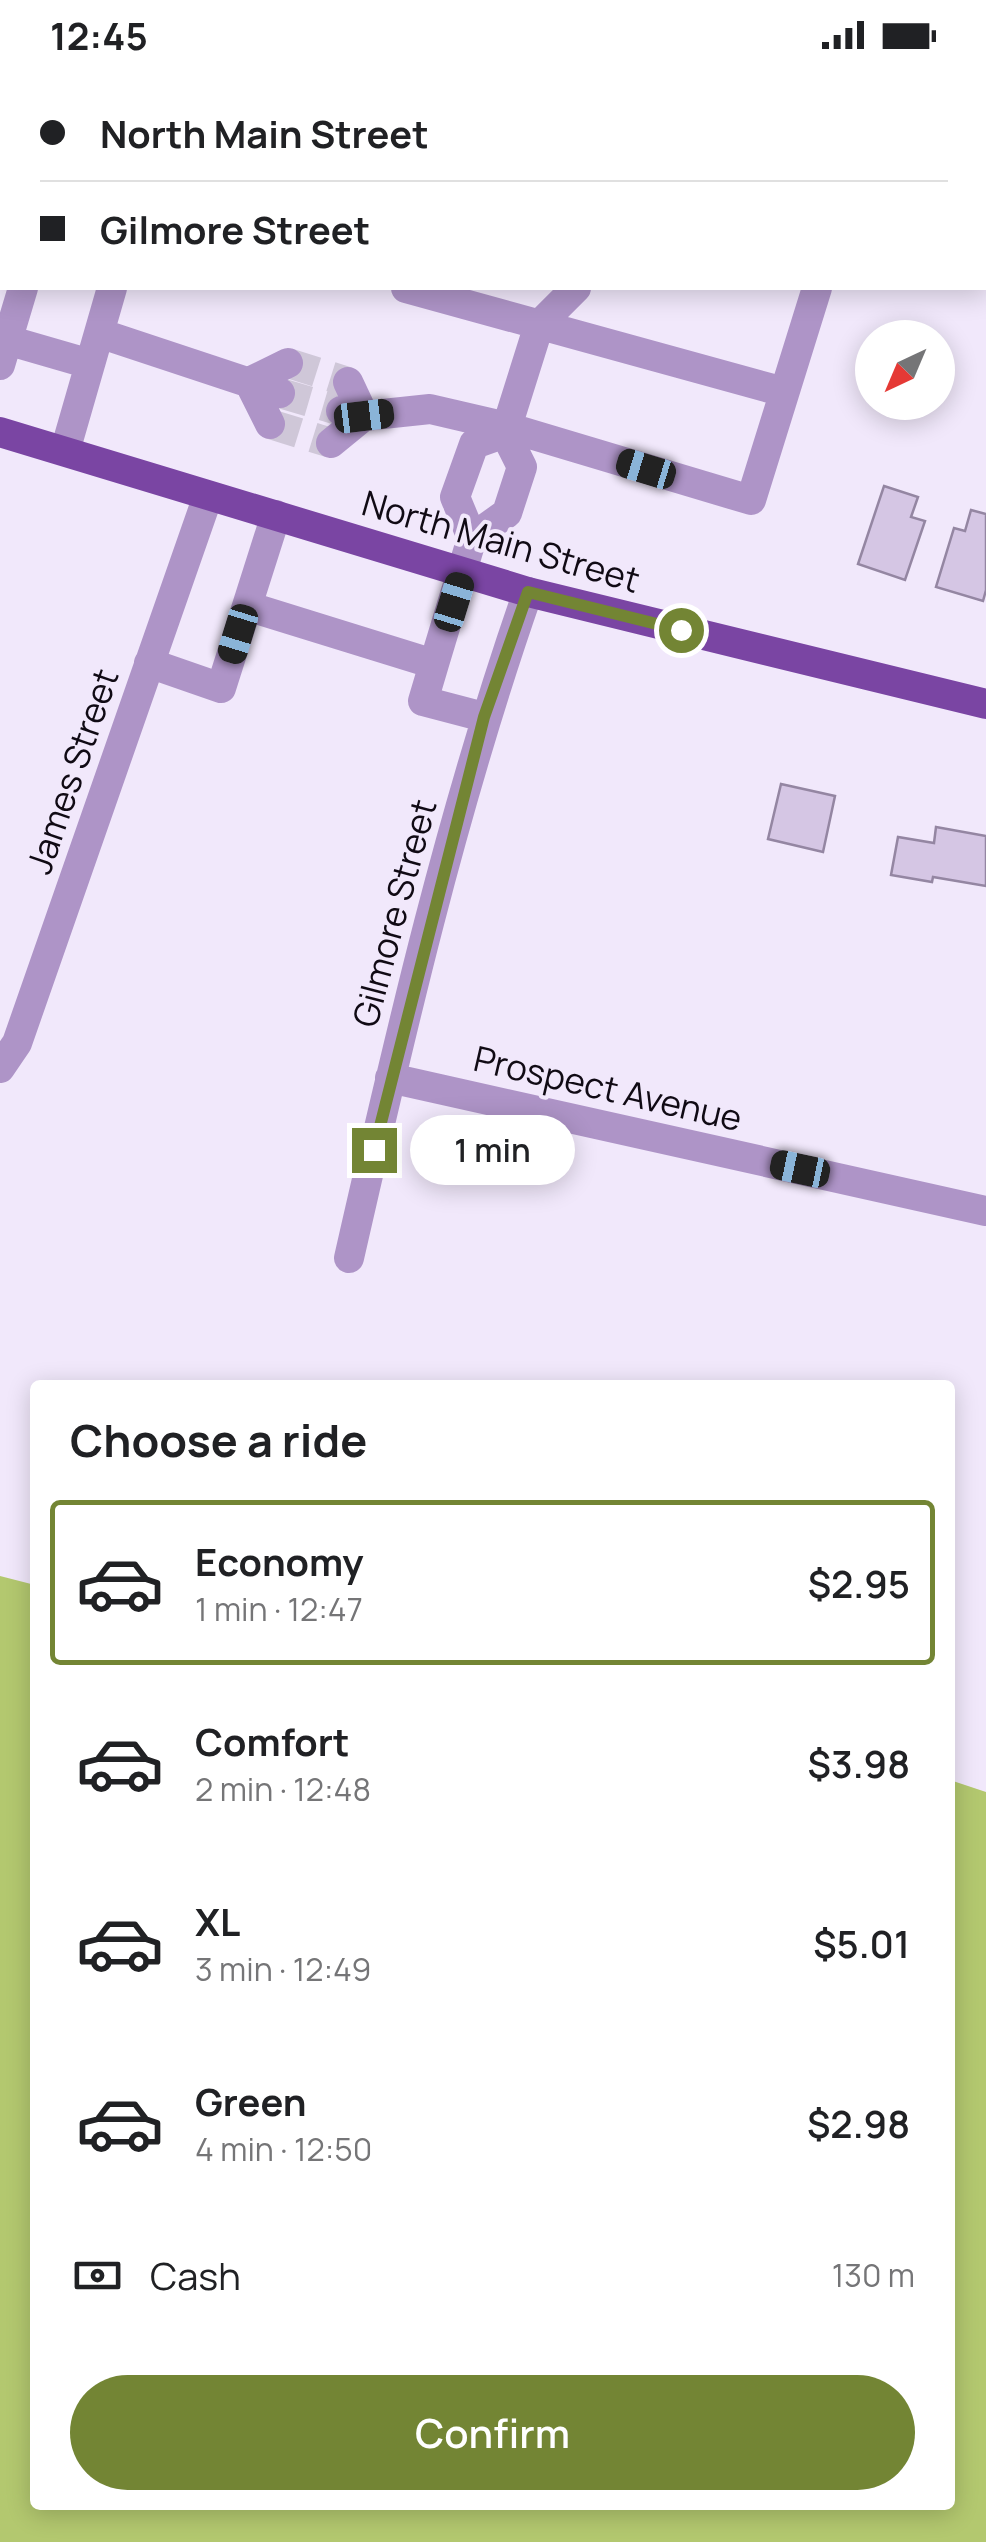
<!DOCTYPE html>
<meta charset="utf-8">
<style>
body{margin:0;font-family:Manrope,sans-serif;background:#f6f6f6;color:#202124;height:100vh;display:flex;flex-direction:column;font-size:38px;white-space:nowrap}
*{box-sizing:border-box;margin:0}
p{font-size:32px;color:#757577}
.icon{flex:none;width:55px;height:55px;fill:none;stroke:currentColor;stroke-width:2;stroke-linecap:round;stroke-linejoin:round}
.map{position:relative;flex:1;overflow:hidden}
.drawer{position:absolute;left:30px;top:1310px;width:925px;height:1130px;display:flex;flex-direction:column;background:#fff;border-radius:10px;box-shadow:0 5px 25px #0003}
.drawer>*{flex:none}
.top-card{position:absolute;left:0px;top:0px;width:988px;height:220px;box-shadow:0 5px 25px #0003;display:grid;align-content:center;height:220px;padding:0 40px;background:#fff}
.needle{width:65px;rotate:224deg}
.buttons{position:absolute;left:855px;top:250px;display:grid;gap:20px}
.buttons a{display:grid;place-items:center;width:100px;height:100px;border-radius:50%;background:#fff;box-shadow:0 5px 25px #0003;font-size:50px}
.end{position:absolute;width:45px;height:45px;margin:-22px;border:12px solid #738534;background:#fff;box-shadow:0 0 0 5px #fff}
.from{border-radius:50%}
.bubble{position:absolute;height:70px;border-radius:35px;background:#fff;box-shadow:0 5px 25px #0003;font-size:32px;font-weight:600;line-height:70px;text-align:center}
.car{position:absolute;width:30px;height:60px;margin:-30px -15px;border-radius:12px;box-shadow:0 0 8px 2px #0007;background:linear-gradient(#222 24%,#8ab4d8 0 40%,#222 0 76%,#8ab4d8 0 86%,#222 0)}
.top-card b{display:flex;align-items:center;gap:35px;height:95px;font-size:38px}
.top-card b+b{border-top:2px solid #e0e0e0}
.top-card i{width:25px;height:25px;background:#202124}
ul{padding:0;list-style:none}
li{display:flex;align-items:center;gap:30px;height:165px;margin:0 20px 15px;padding:0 20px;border:5px solid transparent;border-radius:10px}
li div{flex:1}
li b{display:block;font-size:38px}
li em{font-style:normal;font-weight:600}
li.on{border-color:#738534}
li>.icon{width:90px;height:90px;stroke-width:1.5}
h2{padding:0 40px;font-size:45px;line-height:120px}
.pay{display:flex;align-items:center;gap:25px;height:110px;padding:0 40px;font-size:38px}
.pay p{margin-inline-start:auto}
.primary-button{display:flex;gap:20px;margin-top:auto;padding:20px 40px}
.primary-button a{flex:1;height:115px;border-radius:60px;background:#738534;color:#fff;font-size:40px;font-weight:600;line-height:115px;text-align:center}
.status{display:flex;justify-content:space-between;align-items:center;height:70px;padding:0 50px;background:#fff;direction:ltr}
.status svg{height:28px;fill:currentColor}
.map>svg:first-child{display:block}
</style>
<div class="status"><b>12:45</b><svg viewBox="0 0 49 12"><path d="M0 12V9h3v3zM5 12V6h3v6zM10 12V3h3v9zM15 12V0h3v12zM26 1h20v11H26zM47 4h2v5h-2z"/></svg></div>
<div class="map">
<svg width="986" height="2472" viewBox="0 0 986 2472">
<rect width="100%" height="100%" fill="#f1e8fb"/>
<path fill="#b3c86f" d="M0,1506L35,1515V2435H950V1710L986,1722V2472H0Z"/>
<path fill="#d5c6e4" stroke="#9486a2" stroke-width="2.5" d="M198,0H594L197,2Z
M884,416L918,427L911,447L925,451L905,510L858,494Z
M971,440L986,444V520L983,531L936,517L954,458L965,461Z
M781,714L835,726L823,782L768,769Z
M936,757L986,766V816L933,807L932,812L891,805L898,767L934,773Z"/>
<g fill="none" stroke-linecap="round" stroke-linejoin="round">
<path stroke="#cfc7d8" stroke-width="30" stroke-dasharray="30 15" stroke-linecap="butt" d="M288,293L348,312
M280,323L341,341
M270,354L331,373"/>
<path stroke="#ae94c7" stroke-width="30" d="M174,2L175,0
M654,2L655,0
M883,2L884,0
M0,70L2,71
M406,218L784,322
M99,263L280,323
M0,272L7,270L90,294
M0,295L23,218
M341,341L364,346L430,339L507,357L751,430L817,218
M270,354L249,312L288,293
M331,373L364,346L348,312
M65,381L112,218
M276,445L247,536L434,594L472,468L455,427L474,374L505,363
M472,468L507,443L522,397L505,363L539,255L576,218
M149,593L221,618L247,536
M434,594L423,631L484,647
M0,998L17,973L208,426
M390,1008L986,1141
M349,1188C400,964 452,739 528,522"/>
<path stroke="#7a45a3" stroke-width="30" d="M0,362L528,522L986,634"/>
</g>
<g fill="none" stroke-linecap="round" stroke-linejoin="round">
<path stroke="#738534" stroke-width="12" d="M374,1080L484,647L528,522L681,560"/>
</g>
<g text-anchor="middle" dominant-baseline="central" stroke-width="8" stroke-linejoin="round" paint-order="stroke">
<g font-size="35" fill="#100a14" stroke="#f1e8fb">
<text transform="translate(501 471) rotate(16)">North Main Street</text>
<text transform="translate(72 701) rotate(-71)">James Street</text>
<text transform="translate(394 843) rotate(-75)">Gilmore Street</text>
<text transform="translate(608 1018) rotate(13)">Prospect Avenue</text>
</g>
</g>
</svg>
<div class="buttons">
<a><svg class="needle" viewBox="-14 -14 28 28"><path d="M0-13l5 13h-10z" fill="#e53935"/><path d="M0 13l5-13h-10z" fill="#757577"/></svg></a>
</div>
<i class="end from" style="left:681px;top:560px"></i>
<i class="end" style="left:374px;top:1080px"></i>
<div class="bubble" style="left:410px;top:1045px;width:165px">1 min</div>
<i class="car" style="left:364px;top:346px;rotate:83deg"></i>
<i class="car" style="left:646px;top:399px;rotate:287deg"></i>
<i class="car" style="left:454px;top:532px;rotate:17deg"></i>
<i class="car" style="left:238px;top:564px;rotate:197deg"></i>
<i class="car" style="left:800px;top:1099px;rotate:282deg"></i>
<div class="top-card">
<b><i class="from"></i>North Main Street</b>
<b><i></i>Gilmore Street</b>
</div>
<section class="drawer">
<h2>Choose a ride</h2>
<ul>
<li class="on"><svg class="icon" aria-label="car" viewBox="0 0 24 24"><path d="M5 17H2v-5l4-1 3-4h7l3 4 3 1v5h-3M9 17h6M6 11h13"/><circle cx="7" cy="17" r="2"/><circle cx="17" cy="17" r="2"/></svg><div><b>Economy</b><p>1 min · 12:47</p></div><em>$2.95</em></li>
<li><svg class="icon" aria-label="car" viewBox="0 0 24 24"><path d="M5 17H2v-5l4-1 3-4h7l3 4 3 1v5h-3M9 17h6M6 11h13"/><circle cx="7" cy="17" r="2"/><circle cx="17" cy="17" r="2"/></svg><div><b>Comfort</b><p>2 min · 12:48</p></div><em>$3.98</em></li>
<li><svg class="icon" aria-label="car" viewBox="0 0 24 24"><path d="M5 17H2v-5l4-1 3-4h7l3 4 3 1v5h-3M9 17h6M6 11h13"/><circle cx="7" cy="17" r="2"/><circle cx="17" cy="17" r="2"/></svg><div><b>XL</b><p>3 min · 12:49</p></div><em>$5.01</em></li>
<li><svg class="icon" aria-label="car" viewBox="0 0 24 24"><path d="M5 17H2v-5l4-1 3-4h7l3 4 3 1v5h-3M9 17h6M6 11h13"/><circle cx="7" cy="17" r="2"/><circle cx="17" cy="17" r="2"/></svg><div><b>Green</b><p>4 min · 12:50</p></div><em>$2.98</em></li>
</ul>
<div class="pay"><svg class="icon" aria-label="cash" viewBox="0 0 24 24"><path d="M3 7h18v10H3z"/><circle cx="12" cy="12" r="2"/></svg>Cash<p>130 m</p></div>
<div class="primary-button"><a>Confirm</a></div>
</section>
</div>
